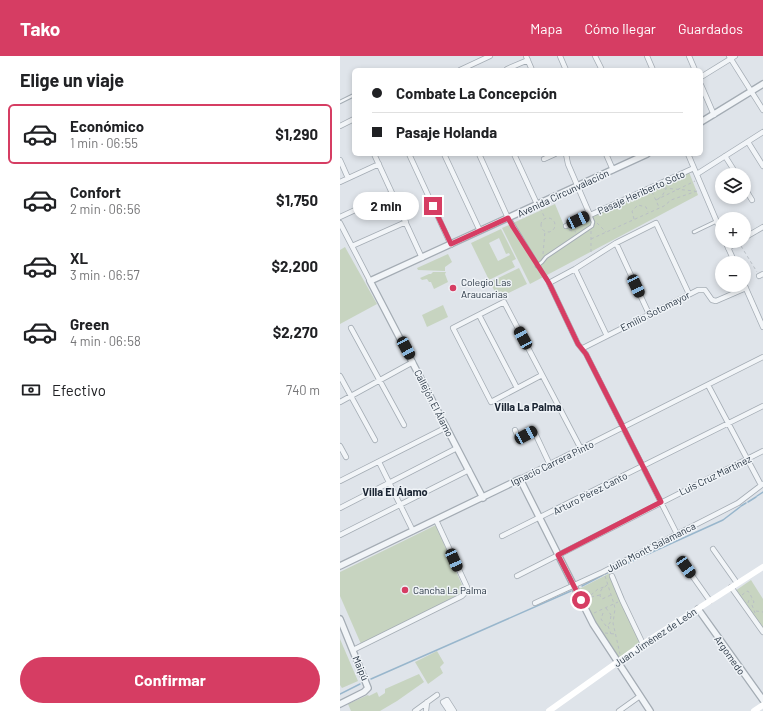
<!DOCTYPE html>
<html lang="es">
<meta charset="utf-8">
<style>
body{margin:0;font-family:Barlow,sans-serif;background:#f2f2f2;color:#202124;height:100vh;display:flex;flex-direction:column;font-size:15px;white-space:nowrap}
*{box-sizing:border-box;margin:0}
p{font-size:13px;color:#757577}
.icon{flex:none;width:22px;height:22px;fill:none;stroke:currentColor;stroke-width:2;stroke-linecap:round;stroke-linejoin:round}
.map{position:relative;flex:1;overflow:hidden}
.drawer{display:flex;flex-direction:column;background:#fff;width:340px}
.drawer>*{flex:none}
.top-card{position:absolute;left:12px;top:12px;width:351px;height:88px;border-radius:6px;box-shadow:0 2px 6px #0003;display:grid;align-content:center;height:88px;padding:0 20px;background:#fff}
.fabs{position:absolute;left:375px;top:112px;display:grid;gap:8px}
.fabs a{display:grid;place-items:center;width:36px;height:36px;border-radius:50%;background:#fff;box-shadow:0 2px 6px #0003;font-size:20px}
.end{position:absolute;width:18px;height:18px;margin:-9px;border:5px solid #d63d63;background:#fff;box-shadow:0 0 0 2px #fff}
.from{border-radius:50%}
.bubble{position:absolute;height:28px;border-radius:14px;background:#fff;box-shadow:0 2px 6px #0003;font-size:13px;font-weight:700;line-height:28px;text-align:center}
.car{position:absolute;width:12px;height:24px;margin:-12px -6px;border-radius:5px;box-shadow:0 0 3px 1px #0007;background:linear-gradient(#222 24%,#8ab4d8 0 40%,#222 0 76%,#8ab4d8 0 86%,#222 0)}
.top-card b{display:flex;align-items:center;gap:14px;height:38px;font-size:15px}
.top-card b+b{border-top:1px solid #e0e0e0}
.top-card i{width:10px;height:10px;background:#202124}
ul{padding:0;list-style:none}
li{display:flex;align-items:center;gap:12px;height:60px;margin:0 8px 6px;padding:0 12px;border:2px solid transparent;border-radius:6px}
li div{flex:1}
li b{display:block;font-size:15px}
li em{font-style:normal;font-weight:700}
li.active{border-color:#d63d63}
li>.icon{width:36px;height:36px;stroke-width:1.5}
h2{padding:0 20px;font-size:18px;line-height:48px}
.pay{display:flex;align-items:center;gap:10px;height:44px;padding:0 20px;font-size:15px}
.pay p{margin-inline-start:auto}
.cta{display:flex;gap:8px;margin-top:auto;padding:8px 20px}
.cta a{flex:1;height:46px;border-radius:24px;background:#d63d63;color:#fff;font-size:16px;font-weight:700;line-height:46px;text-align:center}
header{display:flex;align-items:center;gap:24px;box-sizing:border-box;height:56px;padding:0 20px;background:#d63d63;color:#fff}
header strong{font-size:19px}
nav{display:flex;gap:22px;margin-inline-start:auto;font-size:14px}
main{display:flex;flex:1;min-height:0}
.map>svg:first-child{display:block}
</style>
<header>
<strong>Tako</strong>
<nav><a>Mapa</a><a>Cómo llegar</a><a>Guardados</a></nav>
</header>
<main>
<section class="drawer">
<h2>Elige un viaje</h2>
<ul>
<li class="active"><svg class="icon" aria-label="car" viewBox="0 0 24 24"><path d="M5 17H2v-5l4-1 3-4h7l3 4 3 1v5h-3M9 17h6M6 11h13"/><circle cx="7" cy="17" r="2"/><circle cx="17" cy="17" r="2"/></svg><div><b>Económico</b><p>1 min · 06:55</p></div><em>$1,290</em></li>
<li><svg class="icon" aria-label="car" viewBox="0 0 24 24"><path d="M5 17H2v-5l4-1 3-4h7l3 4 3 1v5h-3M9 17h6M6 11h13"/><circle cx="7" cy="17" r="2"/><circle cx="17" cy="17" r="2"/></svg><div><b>Confort</b><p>2 min · 06:56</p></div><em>$1,750</em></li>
<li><svg class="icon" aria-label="car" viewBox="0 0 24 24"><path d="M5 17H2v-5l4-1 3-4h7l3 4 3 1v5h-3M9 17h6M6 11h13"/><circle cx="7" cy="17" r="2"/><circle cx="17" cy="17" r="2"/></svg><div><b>XL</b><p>3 min · 06:57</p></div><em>$2,200</em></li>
<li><svg class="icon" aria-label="car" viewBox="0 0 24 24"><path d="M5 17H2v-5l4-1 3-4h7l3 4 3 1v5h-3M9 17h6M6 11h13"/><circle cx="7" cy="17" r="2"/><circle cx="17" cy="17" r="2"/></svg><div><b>Green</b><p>4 min · 06:58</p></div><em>$2,270</em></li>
</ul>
<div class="pay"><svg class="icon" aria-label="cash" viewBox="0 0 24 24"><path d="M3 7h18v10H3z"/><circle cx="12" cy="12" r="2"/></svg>Efectivo<p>740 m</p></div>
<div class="cta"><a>Confirmar</a></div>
</section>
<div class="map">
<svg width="423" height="655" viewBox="0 0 423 655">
<rect width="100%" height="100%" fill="#dfe4ea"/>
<path fill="#c7d4c0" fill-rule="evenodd" d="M349,116L358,139L190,228L162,172L215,148L225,172Z
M161,173L176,203L172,205L175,211L149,224L131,187ZM159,182L166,198L169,197L170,199L158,205L149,187Z
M5,191L37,248L0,268V194Z
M108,198L112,206L105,211V215L78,214L77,212Z
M179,212L187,228L158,242L150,226Z
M93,216H106L105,218L108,226L94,233L91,226H89L87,223L82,224L80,222L89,218H91Z
M103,249L108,261L87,271L82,259Z
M96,469L122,529L123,532L120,538L21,588L0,540V516Z
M270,517L271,523L300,586L280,601L277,600L253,561L239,533Z
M411,524L423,543V572L421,573L395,535Z
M0,583L18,625L2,632L0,629Z
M97,595L104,607L100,611L103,617L88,628L75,606Z
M79,618L84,626L57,645L40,655H11L8,648L28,639L29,640L37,636L39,641L45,637V633Z"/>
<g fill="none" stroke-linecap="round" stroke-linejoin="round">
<path stroke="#98b6cc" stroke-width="1.5" d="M417,440L423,436
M408,446L416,441
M401,450L406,447
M288,507L383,464L400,451
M265,518L275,513
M242,530L263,519
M31,623L231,535
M0,638L20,628"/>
<defs>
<path id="service" d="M0,46L14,39
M169,162L209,227
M354,176L377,165
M197,210L202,206L206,201L252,170L253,166L250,159"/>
<path id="minor" d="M186,0L192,14
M220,0L226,14
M255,0L262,14
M307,0L313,14
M349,0L355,14
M389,0L423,54
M167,13L188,4
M120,14L150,0
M361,21L395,0
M361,29L374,59
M0,70L14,63
M408,86L423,110
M34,98L82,202
M69,98L111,189
M104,98L140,175
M139,98L168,162
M174,98L197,148
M226,98L228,108L250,159
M266,98L273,114
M348,98L382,178
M385,100L397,119
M204,103L215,98
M0,104L8,122
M357,118L423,76
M0,126L39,108
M404,131L412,144
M0,161L52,137
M0,167L30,225
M226,170L354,112
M404,182L423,171
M385,185L395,207
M276,187L309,258
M12,190L66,166
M388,192L400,185
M235,213L267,280
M419,220L423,218
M404,228L423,271
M139,259L177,332
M11,272L64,369
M243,292L358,234H365L372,244L376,245L406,232
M202,319L151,346L113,272L164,246L241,393
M0,320L35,384
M368,329L421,429
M0,346L73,306
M175,374L179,383L194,375L210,409
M0,390L6,401
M39,406L73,475
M180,423L423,301
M0,425L107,371
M0,452L117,392
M337,478L246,298L238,288L209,227L235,213L276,187L316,167L349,238
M0,479L129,414
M162,480L423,350
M373,493L397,527
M346,511L370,545
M177,520L423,395
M272,520L282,544L303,588
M391,531L423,576
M195,547L263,516L398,447L423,428
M13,594L122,540L127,535V531L96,464
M75,655L97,639
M86,655L87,646
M109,655L103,646L107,644L114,655
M279,655L300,640"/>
<path id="tertiary" d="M361,66L423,28
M143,442L30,225L307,98
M0,510L180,423L253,568L310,655
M358,553L423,644
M0,563L28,632L24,636L0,648"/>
</defs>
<use href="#service" stroke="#a4acb4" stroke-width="4.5"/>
<use href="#minor" stroke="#a4acb4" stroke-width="6"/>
<use href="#tertiary" stroke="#a4acb4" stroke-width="8"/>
<path stroke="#b9bfc5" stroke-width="1" stroke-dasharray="3 3" stroke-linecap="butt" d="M324,132L355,135
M312,136L319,151
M318,143L322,140L326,133
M316,144L355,125
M200,152L205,162
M201 169a7 7 0 1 1 14 0a7 7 0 1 1-14 0Z
M294,163L292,155L298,149L306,151L308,156
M257,167L266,176
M229,174L236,176
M251,183L324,150L331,144L357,135
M401,190L417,216
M251,196V175
M203,198L205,175
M265,520L274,548L275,553L273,567L280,598
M267,529L261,534L260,540L262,543L271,539
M249,535L251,543L249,548
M251,539L258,533L264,531
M402,539L407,535L409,536L414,546L412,549
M251,541L260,539
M408,547L409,544L412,543
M412,549L415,557
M266,552L271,559
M416,555L423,556
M254,557L278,546
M263,557L261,563L266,570L270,567L271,559
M268,570L271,578
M265,577L275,578"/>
<use href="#service" stroke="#f2f5f8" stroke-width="2.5"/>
<use href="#minor" stroke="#f2f5f8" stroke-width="4.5"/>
<use href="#tertiary" stroke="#f2f5f8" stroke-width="5.5"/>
<path stroke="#fff" stroke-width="6" d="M209,655L303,588L423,511
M414,655L423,649"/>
</g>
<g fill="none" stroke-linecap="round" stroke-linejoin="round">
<path stroke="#d63d63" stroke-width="5" d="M93,150L111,188L168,162L173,171L209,227L238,288L246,298L321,446L218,499L241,544"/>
</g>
<g fill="#d63d63" stroke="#eff3f7" stroke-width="1.5">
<circle cx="113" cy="232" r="4"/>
<circle cx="65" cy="534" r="4"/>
</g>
<g text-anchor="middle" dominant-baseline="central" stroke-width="3" stroke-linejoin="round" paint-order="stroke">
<g font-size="10" fill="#273442" stroke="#eff3f7">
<text transform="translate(301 136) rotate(-24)">Pasaje Heriberto Soto</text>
<text transform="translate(223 137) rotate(-25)">Avenida Circunvalación</text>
<text transform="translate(315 255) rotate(-27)">Emilio Sotomayor</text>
<text transform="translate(94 347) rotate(63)">Callejón El Álamo</text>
<text transform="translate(212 407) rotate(-26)">Ignacio Carrera Pinto</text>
<text transform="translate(375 419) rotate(-26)">Luis Cruz Martínez</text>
<text transform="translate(250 437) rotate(-27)">Arturo Pérez Canto</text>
<text transform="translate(311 491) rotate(-27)">Julio Montt Salamanca</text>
<text transform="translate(315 581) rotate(-34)">Juan Jiménez de León</text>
<text transform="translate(390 599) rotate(55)">Argomedo</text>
<text transform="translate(21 612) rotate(67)">Maipú</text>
</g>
<g font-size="10" fill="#273442" stroke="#eff3f7" text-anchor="start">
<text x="121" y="226">Colegio Las<tspan x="121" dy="12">Araucarias</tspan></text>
<text x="73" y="534">Cancha La Palma</text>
</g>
<g font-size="11" font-weight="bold" fill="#1a2432" stroke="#eff3f7">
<text x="188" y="350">Villa La Palma</text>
<text x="55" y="435">Villa El Álamo</text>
</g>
</g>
</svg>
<div class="fabs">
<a><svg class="icon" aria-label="layers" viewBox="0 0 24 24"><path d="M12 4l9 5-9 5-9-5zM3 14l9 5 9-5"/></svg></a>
<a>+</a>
<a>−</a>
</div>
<i class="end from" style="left:241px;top:544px"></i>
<i class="end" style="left:93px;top:150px"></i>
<div class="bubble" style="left:13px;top:136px;width:66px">2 min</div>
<i class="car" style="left:238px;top:164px;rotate:65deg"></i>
<i class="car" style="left:296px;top:230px;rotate:155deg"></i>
<i class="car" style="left:183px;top:282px;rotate:332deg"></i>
<i class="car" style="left:66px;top:292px;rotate:152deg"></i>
<i class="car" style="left:186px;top:379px;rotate:62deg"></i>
<i class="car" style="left:114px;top:504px;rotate:156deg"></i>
<i class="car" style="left:346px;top:511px;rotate:145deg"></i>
<div class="top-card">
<b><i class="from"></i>Combate La Concepción</b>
<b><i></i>Pasaje Holanda</b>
</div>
</div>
</main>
